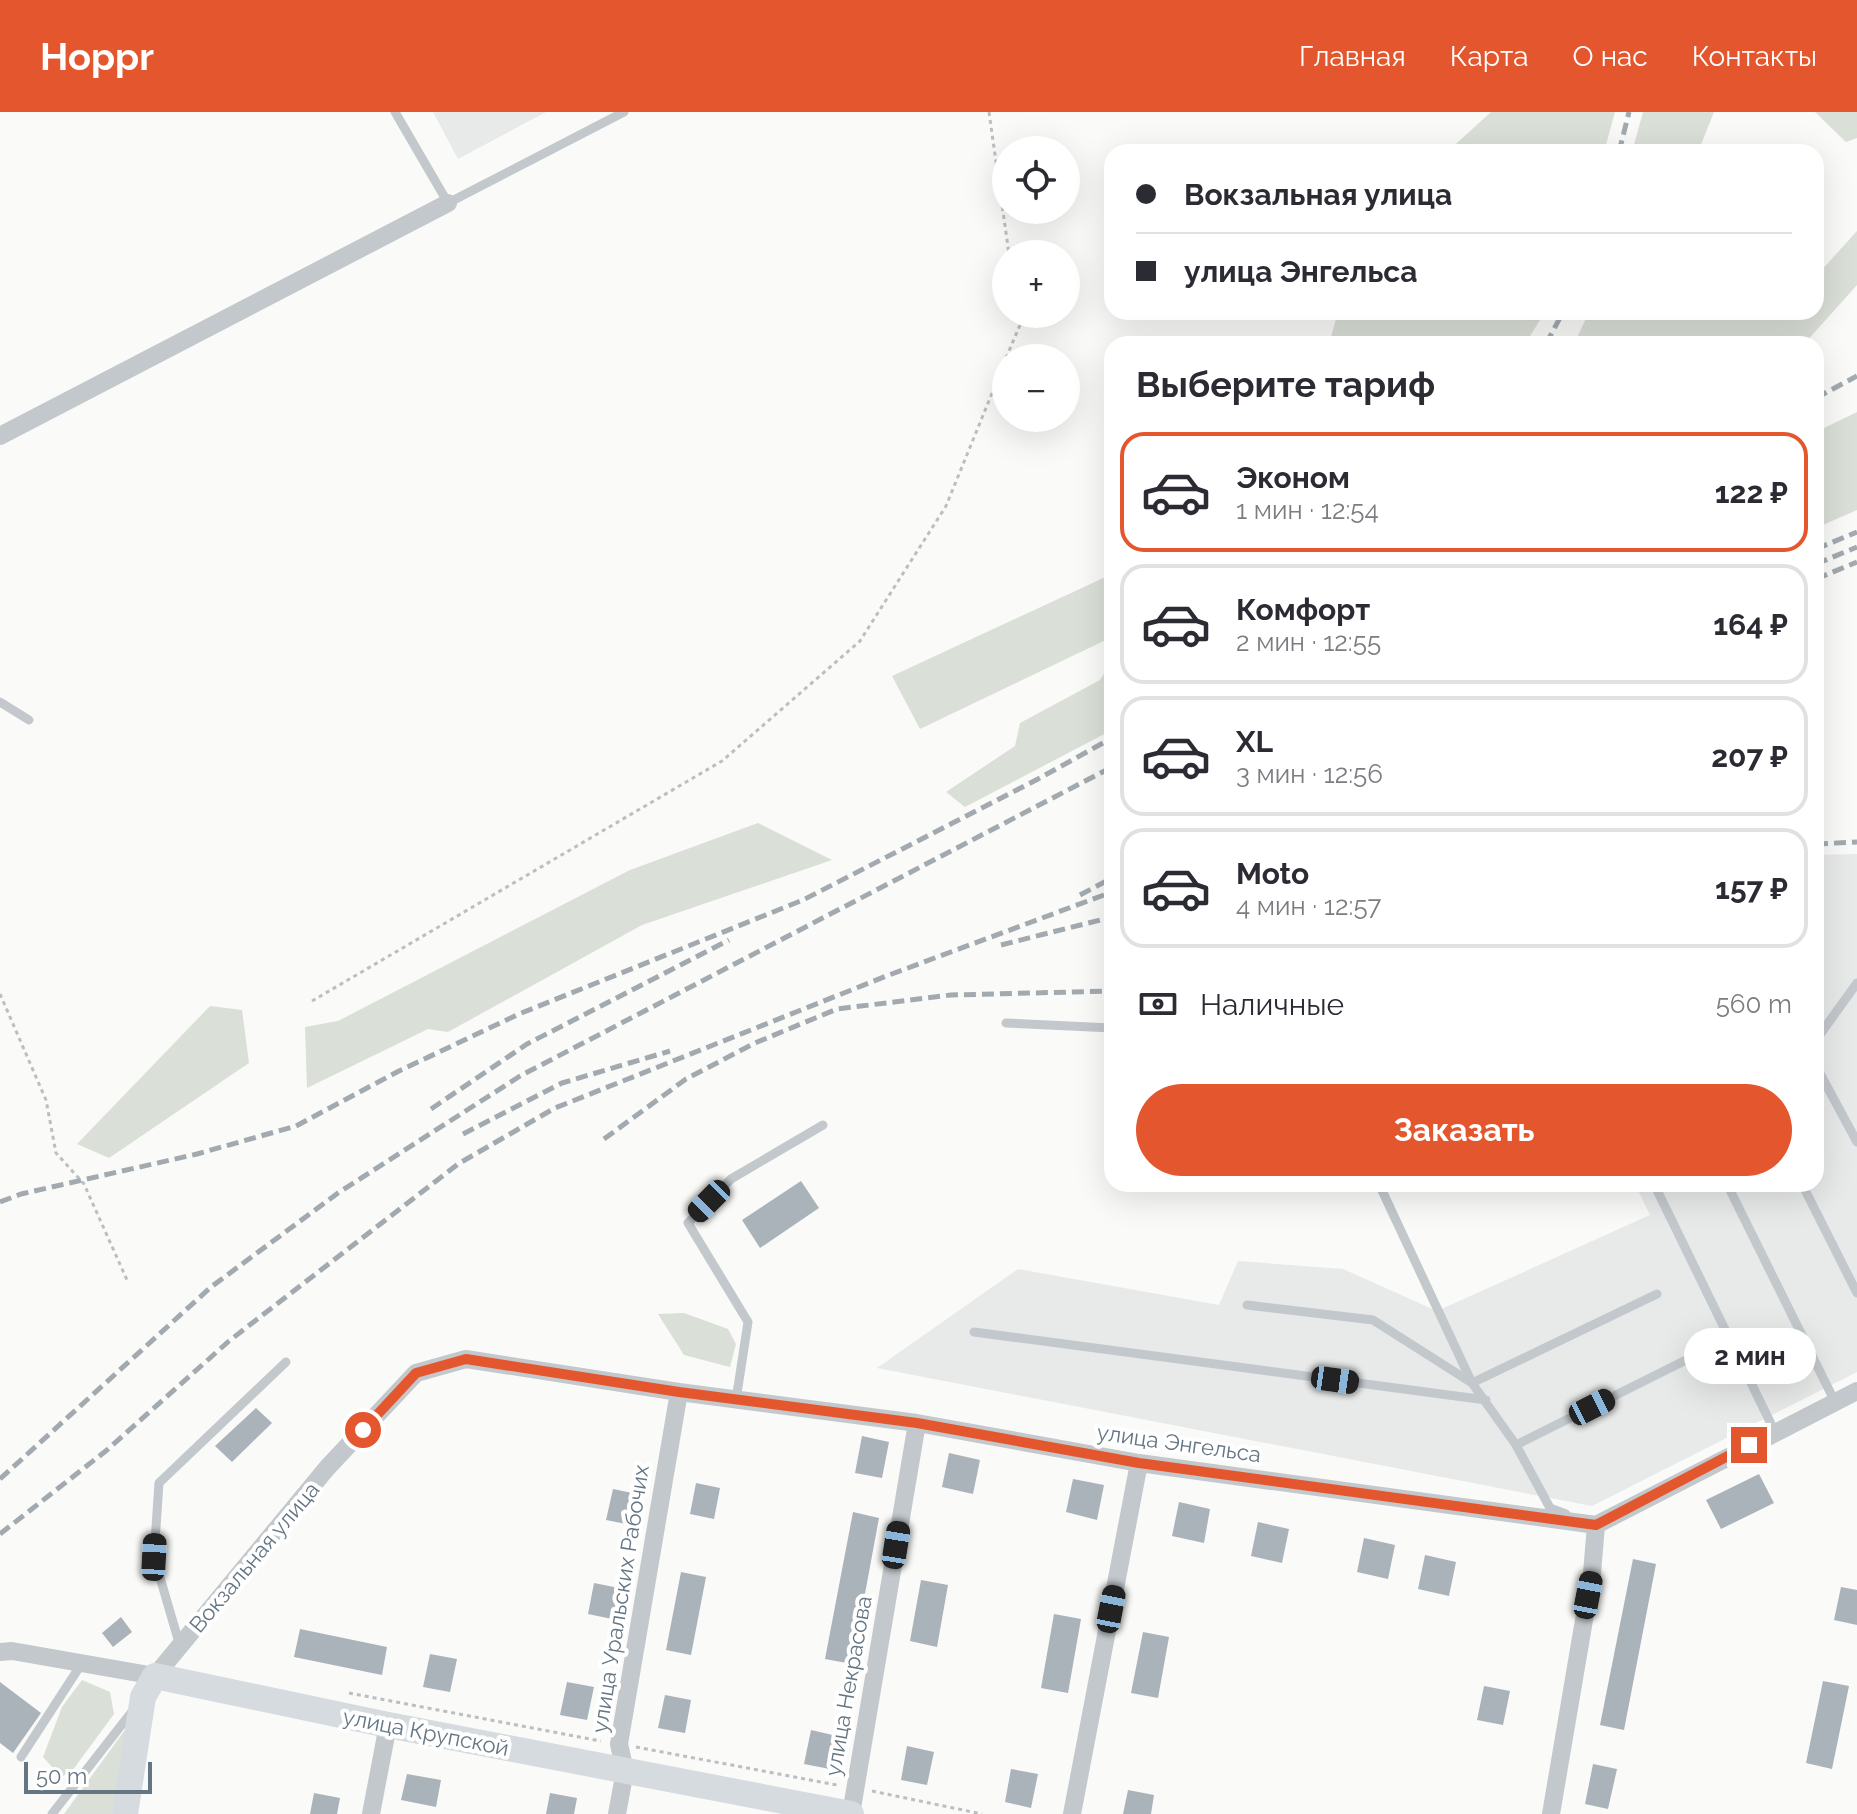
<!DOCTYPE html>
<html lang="ru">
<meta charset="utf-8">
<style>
body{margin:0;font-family:Raleway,sans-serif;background:#f2f2f3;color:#2b2b33;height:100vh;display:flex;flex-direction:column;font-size:30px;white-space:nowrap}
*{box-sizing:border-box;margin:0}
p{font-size:26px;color:#7c7c81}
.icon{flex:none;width:44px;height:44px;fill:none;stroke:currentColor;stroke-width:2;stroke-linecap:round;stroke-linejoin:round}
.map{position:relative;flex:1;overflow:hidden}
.panel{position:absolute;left:1104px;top:224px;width:720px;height:856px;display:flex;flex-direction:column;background:#fff;border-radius:24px;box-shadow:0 8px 32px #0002}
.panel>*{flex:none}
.guide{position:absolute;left:1104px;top:32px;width:720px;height:176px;border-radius:24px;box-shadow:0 8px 32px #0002;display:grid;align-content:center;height:176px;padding:0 32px;background:#fff}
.fabs{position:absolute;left:992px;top:24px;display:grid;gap:16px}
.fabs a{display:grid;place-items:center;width:88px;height:88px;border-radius:50%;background:#fff;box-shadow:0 8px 32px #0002;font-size:40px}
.scale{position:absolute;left:24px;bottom:20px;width:128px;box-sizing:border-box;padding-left:8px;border:4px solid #657683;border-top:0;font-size:22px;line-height:28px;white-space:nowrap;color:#657683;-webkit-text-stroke:6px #fff;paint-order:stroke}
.end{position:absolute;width:36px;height:36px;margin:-18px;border:10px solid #e4572e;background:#fff;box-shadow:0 0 0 4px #fff}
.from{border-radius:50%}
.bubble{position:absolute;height:56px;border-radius:28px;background:#fff;box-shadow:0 8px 32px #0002;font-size:26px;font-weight:700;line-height:56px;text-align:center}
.car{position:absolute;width:24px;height:48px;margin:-24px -12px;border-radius:10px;box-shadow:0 0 6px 2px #0007;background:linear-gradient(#222 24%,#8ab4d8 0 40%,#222 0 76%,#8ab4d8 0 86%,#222 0)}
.guide b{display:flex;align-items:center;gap:28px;height:76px;font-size:30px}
.guide b+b{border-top:2px solid #e1e1e2}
.guide i{width:20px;height:20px;background:#2b2b33}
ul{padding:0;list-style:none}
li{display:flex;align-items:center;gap:24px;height:120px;margin:0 16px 12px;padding:0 16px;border:4px solid #e1e1e2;border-radius:24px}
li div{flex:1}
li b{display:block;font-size:30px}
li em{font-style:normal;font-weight:700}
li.active{border-color:#e4572e}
li>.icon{width:72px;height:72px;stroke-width:1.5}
h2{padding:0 32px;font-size:36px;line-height:96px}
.pay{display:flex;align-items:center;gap:20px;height:88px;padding:0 32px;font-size:30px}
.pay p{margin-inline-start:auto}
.primary-button{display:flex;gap:16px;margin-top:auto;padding:16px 32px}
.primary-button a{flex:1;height:92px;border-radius:48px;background:#e4572e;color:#fff;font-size:32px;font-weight:700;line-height:92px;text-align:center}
header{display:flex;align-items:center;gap:48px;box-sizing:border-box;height:112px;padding:0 40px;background:#e4572e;color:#fff}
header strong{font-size:38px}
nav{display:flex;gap:44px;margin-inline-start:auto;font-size:28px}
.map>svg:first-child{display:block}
</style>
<header>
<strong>Hoppr</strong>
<nav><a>Главная</a><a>Карта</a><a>О нас</a><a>Контакты</a></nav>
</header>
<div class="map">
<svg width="1857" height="1702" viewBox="0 0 1857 1702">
<rect width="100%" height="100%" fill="#fafaf8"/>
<path fill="#e8e9e9" d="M433,0H546L458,47Z
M1857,742V1260L1592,1394L877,1256L1018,1157L1219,1193L1238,1149L1343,1157L1437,1199L1650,1103L1635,1072H1816V743Z"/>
<path fill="#dadfd7" d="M1491,0H1615L1604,40H1447Z
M1643,0H1714L1698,40H1632Z
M1815,0H1857V26L1846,30Z
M1816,95L1820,105L1818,162L1857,119V173L1804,232H1574L1589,200H1816Z
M1338,200H1545L1525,232H1329Z
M1857,300V398L1816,416V320Z
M1112,462V525L920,617L892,564Z
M1112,549V618L965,695L946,680L1015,634L1020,611L1100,568Z
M758,711L832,748L642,813L448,920L428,917L307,976L305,915L338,909L630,758Z
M210,894L242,898L249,951L109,1046L77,1032Z
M684,1201L728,1217L736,1232L730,1255L684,1243L658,1202Z
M82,1568L110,1580L114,1602L72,1659L61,1665L43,1645L62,1595Z
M130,1611L112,1702H64Z"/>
<path fill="#aab3b9" d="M801,1069L819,1096L760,1136L742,1108Z
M256,1296L272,1311L232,1350L215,1334Z
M862,1324L889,1330L882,1366L855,1361Z
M949,1341L980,1348L973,1382L942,1375Z
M1759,1362L1774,1391L1721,1417L1706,1388Z
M1073,1367L1104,1373L1097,1408L1066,1400Z
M696,1371L720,1376L714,1407L690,1402Z
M613,1377L637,1382L631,1413L606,1408Z
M1179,1390L1210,1397L1204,1431L1172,1424Z
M853,1400L879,1406L852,1552L825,1547Z
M1258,1410L1289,1417L1282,1451L1251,1444Z
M1364,1426L1395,1433L1388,1467L1357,1460Z
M1425,1443L1456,1450L1449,1484L1418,1477Z
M1633,1447L1656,1452L1624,1618L1600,1613Z
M681,1460L706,1465L691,1543L666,1538Z
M921,1468L948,1473L937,1535L910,1529Z
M594,1471L619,1476L612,1507L588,1502Z
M1841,1475L1857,1478V1513L1834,1508Z
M1054,1502L1081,1507L1068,1581L1041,1576Z
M121,1505L132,1520L113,1535L102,1521Z
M300,1517L387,1535L382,1563L294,1545Z
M1143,1520L1169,1525L1158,1586L1131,1581Z
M430,1542L457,1547L450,1580L423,1575Z
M1823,1569L1849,1574L1832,1657L1806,1651Z
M0,1570L41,1601L13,1641L0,1631Z
M567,1570L594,1575L587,1608L560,1603Z
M1484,1574L1510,1579L1503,1613L1477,1608Z
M665,1583L691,1588L685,1621L658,1616Z
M811,1618L837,1624L830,1657L804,1652Z
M907,1634L934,1640L927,1673L901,1668Z
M1593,1652L1617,1657L1608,1697L1585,1692Z
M1011,1657L1038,1662L1031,1696L1005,1690Z
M407,1662L441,1668L436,1695L401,1688Z
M1128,1678L1154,1683L1151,1702H1123Z
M314,1681L340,1686L337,1702H310Z
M550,1681L577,1686L574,1702H546Z"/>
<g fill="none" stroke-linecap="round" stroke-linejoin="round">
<path stroke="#bbbfc2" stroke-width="3" stroke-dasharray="4 4" stroke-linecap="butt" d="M989,0L1009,142
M1006,246L1020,213L1018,202
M0,882L46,988L56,1041L84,1072L127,1168
M312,889L722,649L860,529L946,394L1006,247
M349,1581L601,1629
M636,1635L837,1673
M872,1679L982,1702"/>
<path stroke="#c3c8cc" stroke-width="9" d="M395,0L448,91L624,0
M0,590L29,608
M1006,911L1112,916
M1816,928L1857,871
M1816,954L1857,1030
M1379,1072L1472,1271L1516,1333L1550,1396L1566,1402
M1654,1072L1775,1320
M1727,1072L1835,1290
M1802,1072L1857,1181
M1247,1193L1373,1208L1472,1271L1657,1182
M974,1220L1486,1288
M736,1288L748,1210L688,1111L731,1067L823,1013
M1516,1333L1694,1244
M180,1534L154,1445L159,1371L286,1250
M21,1645L82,1551
M52,1702L134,1597"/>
<path stroke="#c3c8cc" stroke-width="18" d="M0,324L448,91
M0,1540L12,1539L155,1564L327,1356L416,1261L466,1247L679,1280L917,1311L1139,1351L1596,1413L1857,1279
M371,1702L388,1613
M617,1702L625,1659L619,1632L679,1280
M851,1702L917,1311
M1072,1702L1139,1351
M1551,1702L1592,1461L1596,1413"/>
<path stroke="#d6dbdf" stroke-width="26" d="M125,1702L143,1585L155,1564L388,1613L851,1702"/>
<path stroke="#a2aab0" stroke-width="5" stroke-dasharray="12 6" stroke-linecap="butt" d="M1619,40L1629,0
M1546,232L1563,200
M1816,286L1857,264
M1816,437L1857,420
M1816,452L1857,435
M1816,467L1857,450
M1816,732L1857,730
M1080,783L1112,766
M1001,833L1112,805
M431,997L527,932L729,828
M463,1022L562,971L670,939
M604,1027L686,967L755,931L837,897L951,883L1112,879
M0,1090L21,1082L197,1042L296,1014L397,960L519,902L803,788L1038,667L1112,626
M0,1367L211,1175L338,1081L520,964L1112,655
M0,1422L107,1338L229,1229L458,1052L555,996L889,863L1112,780"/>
</g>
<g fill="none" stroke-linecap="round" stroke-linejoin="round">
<path stroke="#e4572e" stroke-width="10" d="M363,1318L416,1261L466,1247L679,1280L917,1311L1139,1351L1596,1413L1749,1333"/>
</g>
<g text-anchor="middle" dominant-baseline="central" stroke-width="8" stroke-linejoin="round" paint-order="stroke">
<g font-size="22" fill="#657683" stroke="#fff">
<text transform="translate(1179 1331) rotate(8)">улица Энгельса</text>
<text transform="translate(254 1445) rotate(-50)">Вокзальная улица</text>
<text transform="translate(620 1487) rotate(-81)">улица Уральских Рабочих</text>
<text transform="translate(848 1574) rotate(-80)">улица Некрасова</text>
<text transform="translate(426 1620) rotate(11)">улица Крупской</text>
</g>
</g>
</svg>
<div class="fabs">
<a><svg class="icon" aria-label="locate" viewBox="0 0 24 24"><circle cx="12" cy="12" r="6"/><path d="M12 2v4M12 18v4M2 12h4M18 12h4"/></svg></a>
<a>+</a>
<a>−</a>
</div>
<div class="scale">50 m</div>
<i class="end from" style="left:363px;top:1318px"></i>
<i class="end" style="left:1749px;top:1333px"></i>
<div class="bubble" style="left:1684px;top:1216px;width:132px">2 мин</div>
<i class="car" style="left:709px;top:1089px;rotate:225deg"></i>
<i class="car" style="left:1335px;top:1268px;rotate:98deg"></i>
<i class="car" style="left:1592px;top:1295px;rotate:63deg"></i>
<i class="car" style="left:896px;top:1433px;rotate:9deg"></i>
<i class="car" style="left:154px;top:1445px;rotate:3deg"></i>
<i class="car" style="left:1588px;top:1483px;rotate:11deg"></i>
<i class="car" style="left:1111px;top:1497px;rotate:11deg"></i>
<div class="guide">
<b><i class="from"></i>Вокзальная улица</b>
<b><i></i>улица Энгельса</b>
</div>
<section class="panel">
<h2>Выберите тариф</h2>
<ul>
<li class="active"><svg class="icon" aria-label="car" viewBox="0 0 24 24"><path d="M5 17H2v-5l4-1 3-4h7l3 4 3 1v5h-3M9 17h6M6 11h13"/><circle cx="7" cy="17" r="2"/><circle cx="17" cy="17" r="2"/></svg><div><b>Эконом</b><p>1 мин · 12:54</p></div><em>122 ₽</em></li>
<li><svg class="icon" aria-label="car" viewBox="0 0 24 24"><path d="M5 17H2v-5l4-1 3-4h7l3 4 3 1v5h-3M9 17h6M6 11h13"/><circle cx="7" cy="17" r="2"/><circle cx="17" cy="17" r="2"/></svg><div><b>Комфорт</b><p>2 мин · 12:55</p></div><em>164 ₽</em></li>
<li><svg class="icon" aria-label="car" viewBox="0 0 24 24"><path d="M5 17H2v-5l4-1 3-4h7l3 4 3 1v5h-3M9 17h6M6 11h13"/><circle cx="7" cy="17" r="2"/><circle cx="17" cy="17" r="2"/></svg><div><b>XL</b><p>3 мин · 12:56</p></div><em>207 ₽</em></li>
<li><svg class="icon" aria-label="car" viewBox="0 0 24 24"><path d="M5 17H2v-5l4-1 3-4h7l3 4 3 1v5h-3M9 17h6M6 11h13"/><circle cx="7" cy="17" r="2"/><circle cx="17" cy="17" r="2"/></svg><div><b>Moto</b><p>4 мин · 12:57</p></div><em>157 ₽</em></li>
</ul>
<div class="pay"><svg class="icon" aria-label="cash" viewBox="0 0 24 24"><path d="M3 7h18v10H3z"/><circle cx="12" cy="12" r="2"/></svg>Наличные<p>560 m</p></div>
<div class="primary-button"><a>Заказать</a></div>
</section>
</div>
